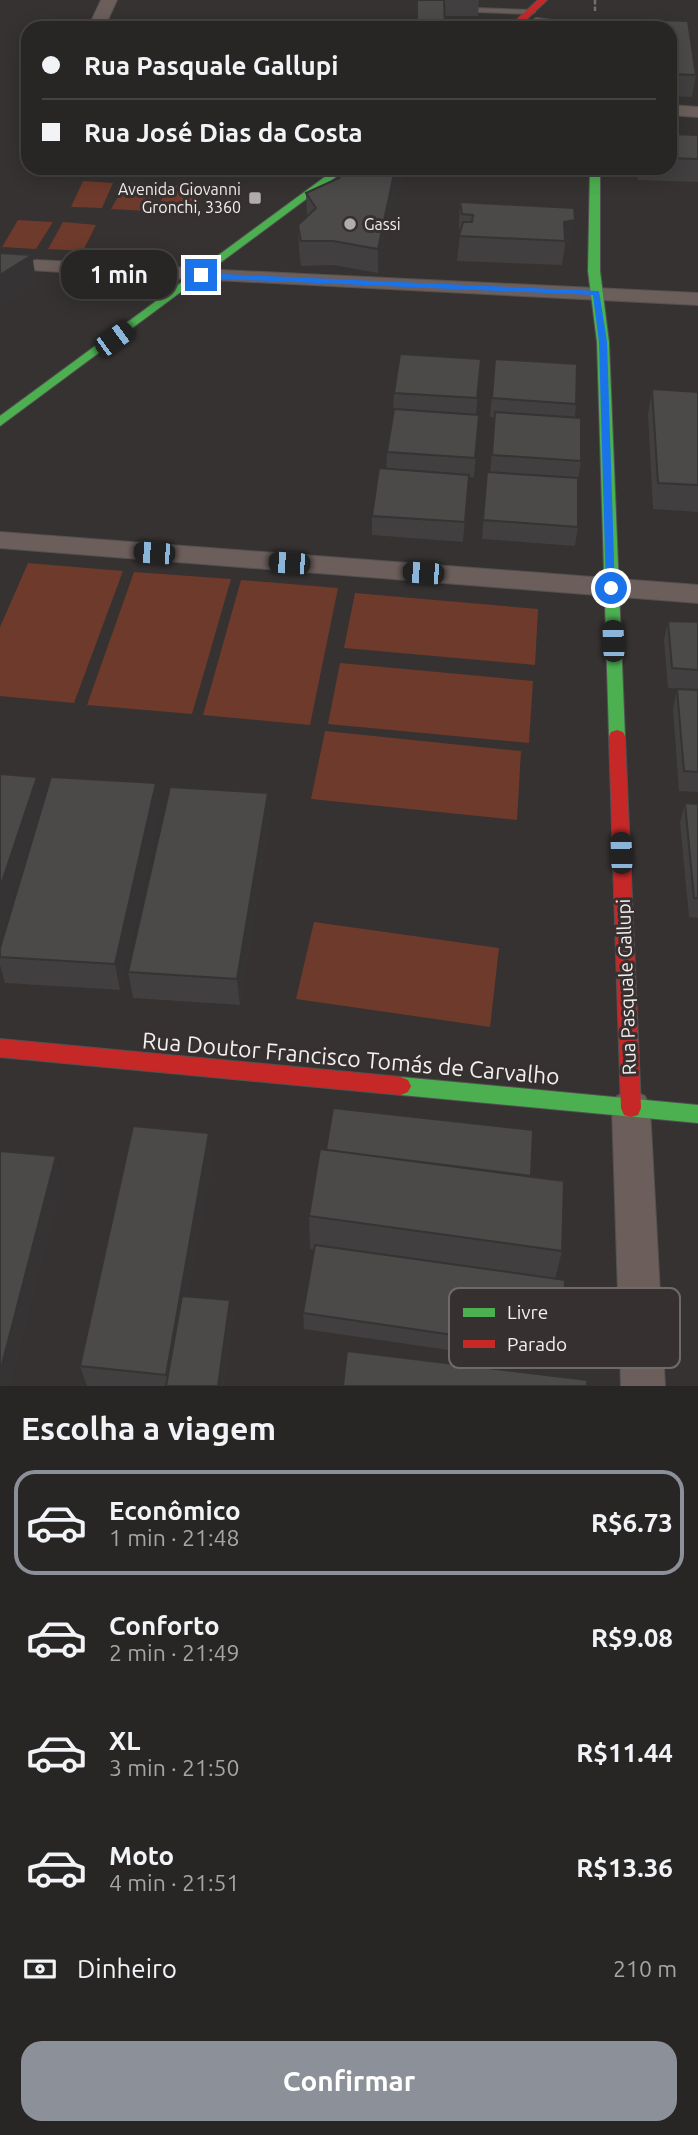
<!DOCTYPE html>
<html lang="pt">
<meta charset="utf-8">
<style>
body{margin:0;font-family:Ubuntu,sans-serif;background:#343232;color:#f1f3f6;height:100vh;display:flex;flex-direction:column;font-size:26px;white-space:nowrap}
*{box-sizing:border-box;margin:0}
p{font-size:23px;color:#a5a5a7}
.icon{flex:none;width:38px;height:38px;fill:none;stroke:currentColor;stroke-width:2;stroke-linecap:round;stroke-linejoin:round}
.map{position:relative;height:1386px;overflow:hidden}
.side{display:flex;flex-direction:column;background:#282625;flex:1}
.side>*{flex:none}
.hud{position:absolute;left:21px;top:21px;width:656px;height:154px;border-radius:21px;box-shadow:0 4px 18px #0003,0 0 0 2px #444342;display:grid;align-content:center;height:154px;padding:0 21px;background:#282625}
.end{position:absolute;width:32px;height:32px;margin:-16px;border:9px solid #1a73e8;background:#fff;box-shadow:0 0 0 4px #fff}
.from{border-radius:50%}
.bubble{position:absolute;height:49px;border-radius:21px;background:#282625;box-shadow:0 4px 18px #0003,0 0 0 2px #444342;font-size:23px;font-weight:600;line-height:49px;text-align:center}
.car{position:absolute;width:21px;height:42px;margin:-21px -10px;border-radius:9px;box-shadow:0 0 5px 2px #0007;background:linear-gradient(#222 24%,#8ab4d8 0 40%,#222 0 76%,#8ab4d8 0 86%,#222 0)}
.hud b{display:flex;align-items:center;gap:24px;height:66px;font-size:26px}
.hud b+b{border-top:2px solid #444342}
.hud i{width:18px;height:18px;background:#f1f3f6}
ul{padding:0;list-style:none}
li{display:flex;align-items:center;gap:21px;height:105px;margin:0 14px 10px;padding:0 7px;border:4px solid transparent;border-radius:21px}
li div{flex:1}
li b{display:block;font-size:26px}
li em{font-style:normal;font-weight:600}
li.current{border-color:#8c9099}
li>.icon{width:63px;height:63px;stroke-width:1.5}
h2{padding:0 21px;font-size:32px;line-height:84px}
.pay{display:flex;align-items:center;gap:18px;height:77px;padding:0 21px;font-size:26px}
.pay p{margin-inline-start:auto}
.action{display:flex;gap:14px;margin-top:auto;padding:14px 21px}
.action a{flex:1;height:80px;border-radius:21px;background:#8c9099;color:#fff;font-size:28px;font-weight:600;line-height:80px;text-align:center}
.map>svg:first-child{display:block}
</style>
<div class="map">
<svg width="698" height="1386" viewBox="0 0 698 1386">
<rect width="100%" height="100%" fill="#353231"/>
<path fill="#6e3a2b" d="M83,181L113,183L102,208L71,207Z
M126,183L158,185L146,211L111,209Z
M168,185L201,187L190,214L156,212Z
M18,220L53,222L36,249L2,247Z
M63,222L96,225L83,251L48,249Z
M28,563L123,571L74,703L0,696V627Z
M134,572L231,579L192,714L87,705Z
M241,580L338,588L310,725L203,715Z
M355,593L538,609L535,665L344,648Z
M340,663L533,681L529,743L328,724Z
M325,731L521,751L517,820L311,799Z
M314,922L499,948L490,1027L296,999Z"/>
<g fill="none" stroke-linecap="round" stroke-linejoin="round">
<defs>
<path id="lane" d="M475,8L531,10L535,12L531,14L478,12H475Z"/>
<path id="street" d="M101,0H117L104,28H88Z
M536,18L575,23L583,28L530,26L528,23Z
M670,105L698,107V117L670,115Z
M36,260L178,267L185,269L188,273L185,277L178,279L29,270L26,266L29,262Z
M201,269L698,293V305L194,279L190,275L194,271Z
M0,532L698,585V603L0,548Z
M631,1090L645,1096L650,1108L665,1386H621L612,1108L617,1096Z"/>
<path id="fast" d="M337,168H348L0,426V416Z
M590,168H600V271L609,342L625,736L623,740H611L609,736L597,342L588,271Z
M401,1077L698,1105V1123L401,1095L394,1092L391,1086L394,1080Z"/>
<path id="jam" d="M538,0H547L517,28H508Z
M617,730L623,732L625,736L641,1108L638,1115L631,1117L624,1115L621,1108L609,736L611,732Z
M0,1039L401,1077L408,1080L411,1086L408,1092L401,1095L0,1057Z"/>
</defs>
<use href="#lane" stroke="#525050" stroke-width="2"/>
<use href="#street" stroke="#525050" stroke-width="2"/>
<use href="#fast" stroke="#525050" stroke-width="2"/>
<use href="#jam" stroke="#525050" stroke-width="2"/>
<path stroke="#766e6c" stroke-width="2.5" stroke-dasharray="4.5 2" stroke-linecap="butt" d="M595,0V13"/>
<use href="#lane" fill="#6b5e5b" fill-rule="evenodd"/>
<use href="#street" fill="#6b5e5b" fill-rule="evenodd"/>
<use href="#fast" fill="#4caf50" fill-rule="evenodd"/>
<use href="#jam" fill="#c62828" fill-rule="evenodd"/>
</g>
<path fill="#413f3f" d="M416,0H479L478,16H444L445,28H416Z
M655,20L688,21L696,75L692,97L670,96V28H628L629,23L654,24Z
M670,134L698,135V182L638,180L636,168H670Z
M343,168H403V185L394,198L378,273L333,265L301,266L299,250L298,225L307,217L306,193L339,178Z
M460,202L574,208L573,244L565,246L562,265L457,261L460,233L459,226Z
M481,359L476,415H479L474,477H469L463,542L372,535V516L386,469L387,452L393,412L394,393Z
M495,359L576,404L575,418L581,461L578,480V527L575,546L482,539L487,472H490L495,418L490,417Z
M652,389L698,392V512L653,509L648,415Z
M668,621L698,622V690L668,688L664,640Z
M677,689L698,690V792L679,791L673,709Z
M0,774L44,803L156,783L160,810L120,990L5,983L0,965V948L40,815L0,937Z
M268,793L269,820L240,1005L133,998L128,972Z
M685,803L698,804V918L689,917L680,823Z
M213,1158L188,1296L230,1300L233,1316L223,1386H87L80,1366Z
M531,1176L562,1251L555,1279L562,1351L558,1366L304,1329L303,1313L314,1249H310L309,1216Z"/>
<path fill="#353333" d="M399,168H403V185L394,198L378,273V249L394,174Z
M575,220L573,244L565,246L564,222Z
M32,255L37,285L0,309V275Z
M37,777L44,804L0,937V888Z
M156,783L160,810L120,990L115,964Z
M268,793L269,820L240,1005L237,979Z
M209,1133L213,1158L173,1386H169L166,1375Z
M56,1156L64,1181L11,1386H0V1372Z
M230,1300L233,1316L223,1386H218Z"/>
<path fill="#4c4949" stroke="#353333" stroke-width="2" d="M417,0H444L445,27H417Z
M655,20L688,21L696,75L670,74V28H629V23L655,24Z
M670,134L698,135V159L670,158Z
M343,168H399L394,174L378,249L333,241H301L298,225L316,208L306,193L339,178Z
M460,202L574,208L575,220L564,222L565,241L459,236L463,222H472L473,215L462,214Z
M0,253L32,255L0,275Z
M400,354L481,359L477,398L394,393Z
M495,359L577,364L576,404L492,398Z
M652,389L698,392V485L658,483Z
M394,409L479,415L475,458L387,452Z
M495,412L581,418V461L492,455Z
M379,468L469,475L465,522L372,516Z
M487,472L578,478V527L483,520Z
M668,621L698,622V670L672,668Z
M677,689L698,690V772L684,771Z
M0,774L37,777L0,888Z
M51,777L156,783L115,964L0,957V948Z
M170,787L268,793L237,979L128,972Z
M685,803L698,804V898H694Z
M333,1108L533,1130L531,1176L326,1150Z
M133,1126L209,1133L166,1375L80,1366Z
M320,1149L564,1181L562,1251L309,1216Z
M0,1151L56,1156L0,1372Z
M315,1245L565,1280L562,1351L303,1313Z
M182,1296L230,1300L218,1386H166Z
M347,1351L587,1380V1386H343Z"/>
<path fill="#1a73e8" d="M199,273L599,291L607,342L615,591L606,588L599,342L593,295L201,278Z"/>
<g fill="#b0adac" stroke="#363130" stroke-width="2.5">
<rect x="248" y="191" width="14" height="14" rx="3.5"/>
<circle cx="350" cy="224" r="7"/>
</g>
<g text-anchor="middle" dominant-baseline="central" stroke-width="6" stroke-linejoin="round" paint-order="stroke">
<g font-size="16" fill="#f2efee" stroke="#363130" text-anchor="end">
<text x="241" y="189">Avenida Giovanni<tspan x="241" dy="18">Gronchi, 3360</tspan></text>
<text x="364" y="224" text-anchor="start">Gassi</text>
</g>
<g font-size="19" fill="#f2efee" stroke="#363130">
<text transform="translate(626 987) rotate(-92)">Rua Pasquale Gallupi</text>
</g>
<g font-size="23" fill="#f2efee" stroke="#363130">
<text transform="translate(351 1058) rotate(5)">Rua Doutor Francisco Tomás de Carvalho</text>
</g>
</g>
<rect x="449" y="1288" width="231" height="80" rx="10" fill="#363130" stroke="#6e6a69" stroke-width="2"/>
<rect x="463" y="1308" width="32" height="9" fill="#4caf50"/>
<rect x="463" y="1340" width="32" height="8" fill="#c62828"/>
<g font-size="19" fill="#f2efee">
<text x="507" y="1319">Livre</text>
<text x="507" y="1351">Parado</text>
</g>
</svg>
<i class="end from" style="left:611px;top:588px"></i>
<i class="end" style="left:201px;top:275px"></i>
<div class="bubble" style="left:61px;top:250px;width:116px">1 min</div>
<i class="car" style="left:114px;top:339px;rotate:54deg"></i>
<i class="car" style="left:154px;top:553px;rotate:274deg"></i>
<i class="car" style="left:289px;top:563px;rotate:274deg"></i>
<i class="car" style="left:423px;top:573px;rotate:274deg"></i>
<i class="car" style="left:613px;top:641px;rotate:358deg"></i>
<i class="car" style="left:621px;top:853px;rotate:358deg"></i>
<div class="hud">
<b><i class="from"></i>Rua Pasquale Gallupi</b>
<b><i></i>Rua José Dias da Costa</b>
</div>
</div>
<section class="side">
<h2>Escolha a viagem</h2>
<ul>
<li class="current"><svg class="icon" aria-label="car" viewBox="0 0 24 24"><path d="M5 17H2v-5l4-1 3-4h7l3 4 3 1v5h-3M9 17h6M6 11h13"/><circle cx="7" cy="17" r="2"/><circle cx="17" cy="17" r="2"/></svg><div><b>Econômico</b><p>1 min · 21:48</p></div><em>R$6.73</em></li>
<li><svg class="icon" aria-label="car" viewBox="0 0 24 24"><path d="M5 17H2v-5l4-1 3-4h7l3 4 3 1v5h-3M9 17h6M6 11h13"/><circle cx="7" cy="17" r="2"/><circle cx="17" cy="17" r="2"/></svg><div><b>Conforto</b><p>2 min · 21:49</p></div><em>R$9.08</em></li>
<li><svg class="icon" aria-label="car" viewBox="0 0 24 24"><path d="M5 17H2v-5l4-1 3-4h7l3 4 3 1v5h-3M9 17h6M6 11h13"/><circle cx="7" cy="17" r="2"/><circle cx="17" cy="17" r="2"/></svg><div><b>XL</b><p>3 min · 21:50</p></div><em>R$11.44</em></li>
<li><svg class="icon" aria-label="car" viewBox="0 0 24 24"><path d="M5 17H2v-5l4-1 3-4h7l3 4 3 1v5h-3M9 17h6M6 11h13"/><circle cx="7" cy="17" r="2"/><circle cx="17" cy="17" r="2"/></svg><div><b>Moto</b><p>4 min · 21:51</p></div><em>R$13.36</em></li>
</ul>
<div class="pay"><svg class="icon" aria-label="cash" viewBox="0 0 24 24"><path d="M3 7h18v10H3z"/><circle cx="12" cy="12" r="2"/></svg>Dinheiro<p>210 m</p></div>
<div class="action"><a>Confirmar</a></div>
</section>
